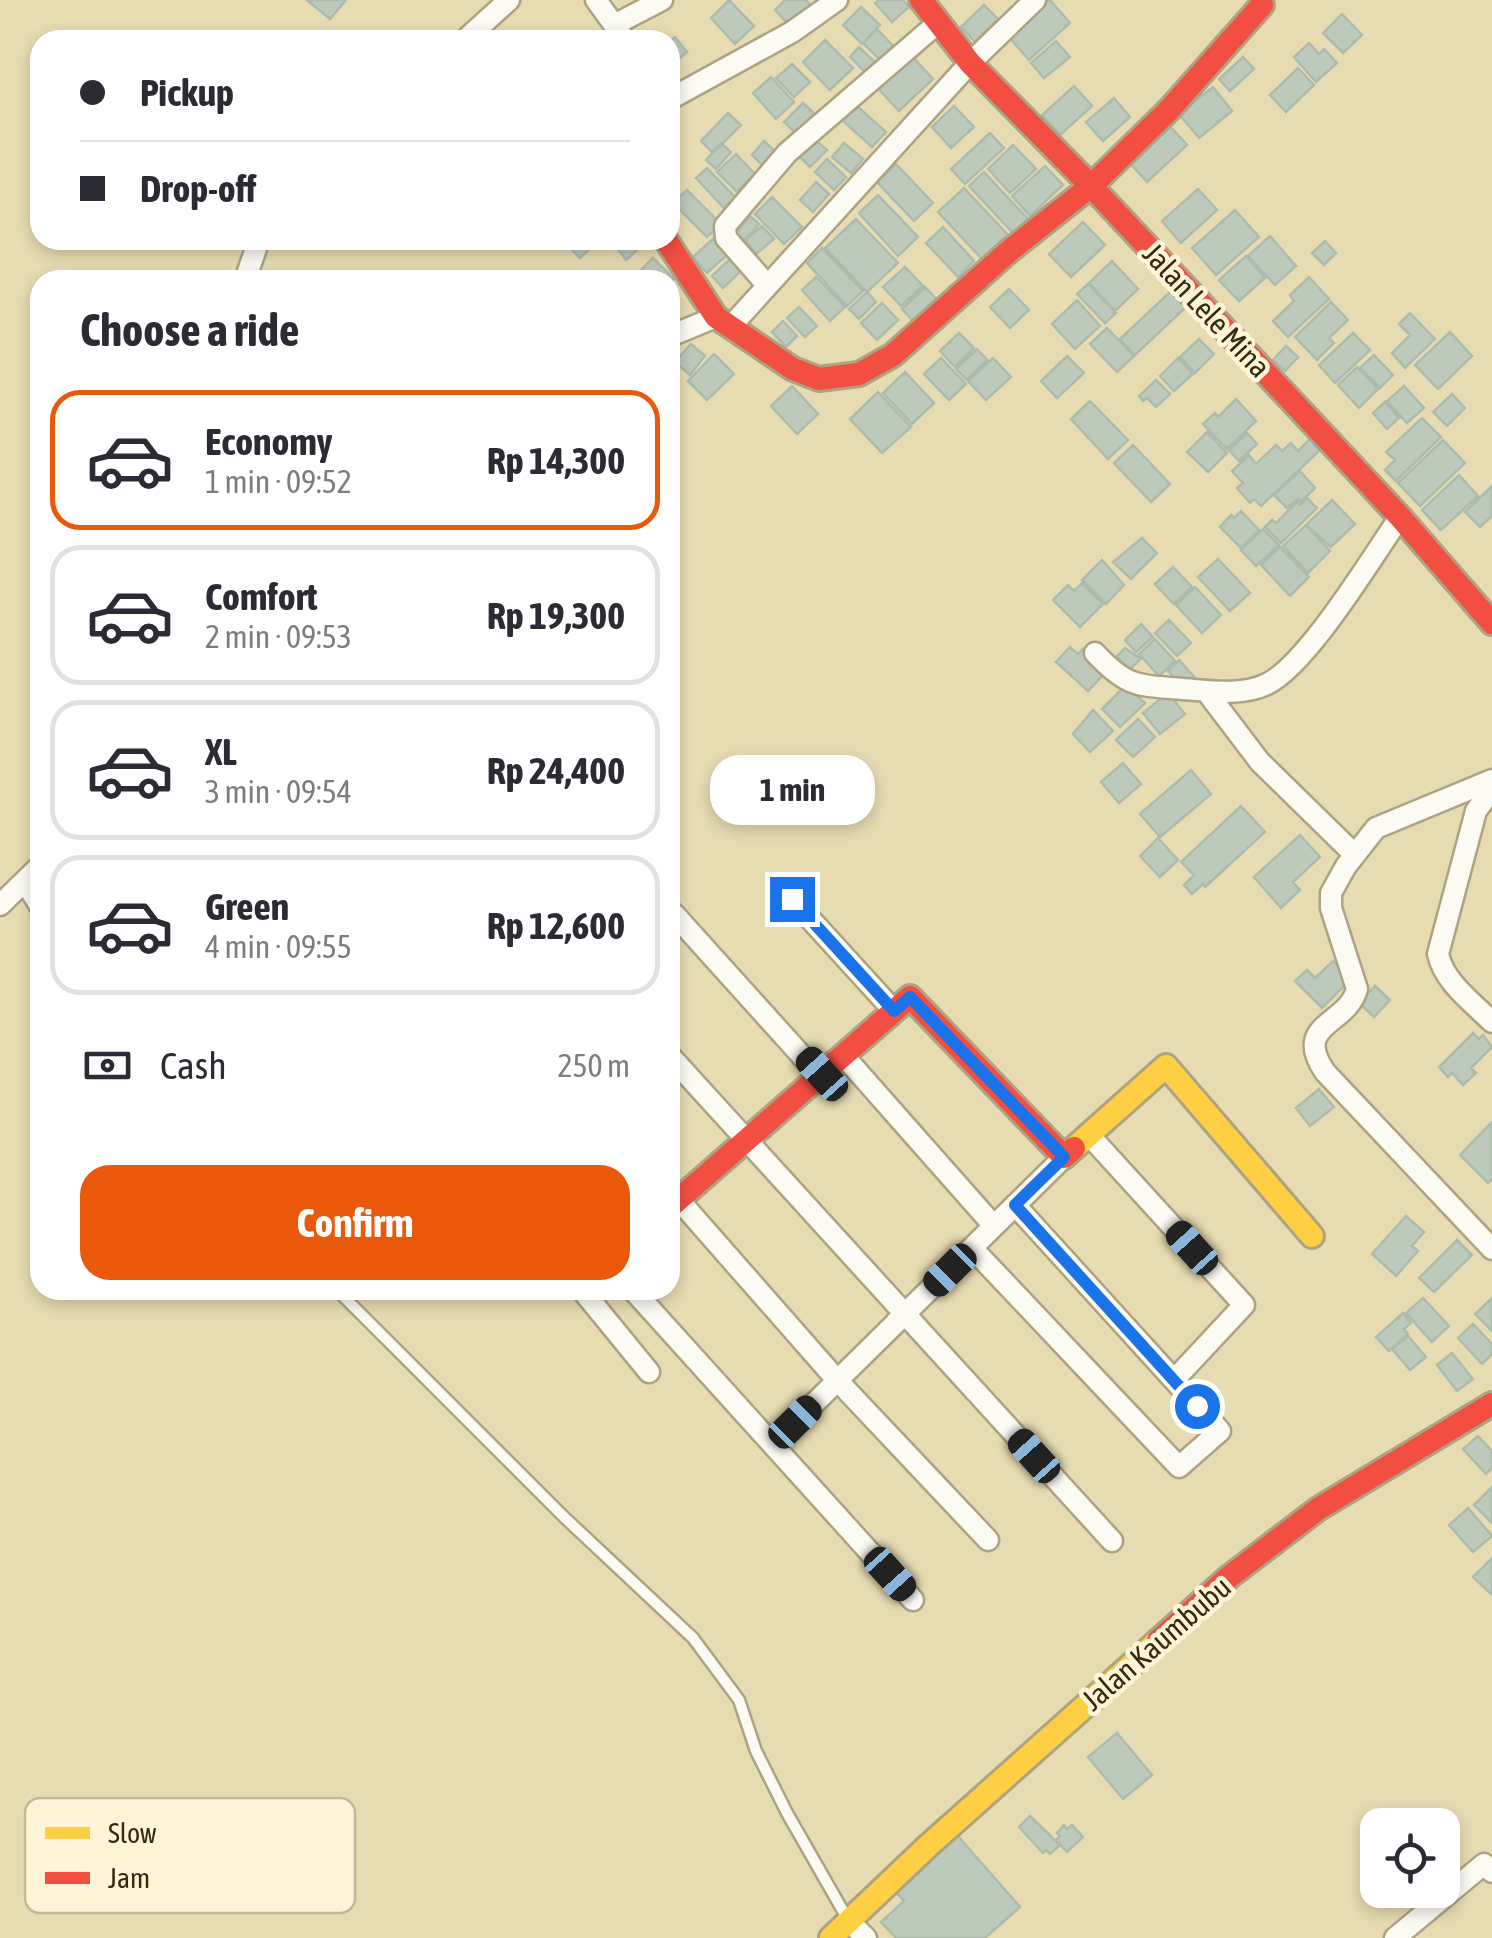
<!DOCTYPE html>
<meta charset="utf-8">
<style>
body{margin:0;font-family:"Asap Condensed",sans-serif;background:#f2f2f3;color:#2b2b33;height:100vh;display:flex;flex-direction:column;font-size:38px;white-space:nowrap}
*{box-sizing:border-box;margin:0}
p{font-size:32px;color:#7c7c81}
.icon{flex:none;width:55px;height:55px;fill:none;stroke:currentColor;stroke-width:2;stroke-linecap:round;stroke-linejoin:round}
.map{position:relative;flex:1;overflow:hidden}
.sheet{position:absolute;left:30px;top:270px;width:650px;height:1030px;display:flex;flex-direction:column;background:#fff;border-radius:30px;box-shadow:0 5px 15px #0003}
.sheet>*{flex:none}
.guide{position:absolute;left:30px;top:30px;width:650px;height:220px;border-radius:30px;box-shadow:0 5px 15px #0003;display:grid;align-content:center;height:220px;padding:0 50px;background:#fff}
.tools{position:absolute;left:1360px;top:1808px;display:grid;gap:20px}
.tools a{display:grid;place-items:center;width:100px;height:100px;border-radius:20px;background:#fff;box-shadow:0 5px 15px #0003;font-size:50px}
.end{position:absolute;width:45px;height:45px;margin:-22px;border:12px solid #1a73e8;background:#fff;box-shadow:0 0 0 5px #fff}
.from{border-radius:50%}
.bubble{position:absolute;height:70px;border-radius:30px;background:#fff;box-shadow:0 5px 15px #0003;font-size:32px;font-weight:700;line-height:70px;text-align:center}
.car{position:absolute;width:30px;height:60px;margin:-30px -15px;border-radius:12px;box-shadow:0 0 8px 2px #0007;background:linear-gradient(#222 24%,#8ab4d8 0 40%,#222 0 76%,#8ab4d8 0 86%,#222 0)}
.guide b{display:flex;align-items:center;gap:35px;height:95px;font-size:38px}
.guide b+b{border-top:2px solid #e1e1e2}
.guide i{width:25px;height:25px;background:#2b2b33}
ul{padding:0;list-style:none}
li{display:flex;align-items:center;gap:30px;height:140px;margin:0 20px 15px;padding:0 30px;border:5px solid #e1e1e2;border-radius:30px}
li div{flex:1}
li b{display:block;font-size:38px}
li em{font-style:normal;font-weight:700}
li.on{border-color:#ea580c}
li>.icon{width:90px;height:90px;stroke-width:1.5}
h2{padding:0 50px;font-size:45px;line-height:120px}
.pay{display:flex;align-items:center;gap:25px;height:110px;padding:0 50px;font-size:38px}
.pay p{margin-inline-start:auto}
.cta{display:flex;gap:20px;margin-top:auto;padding:20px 50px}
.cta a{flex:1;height:115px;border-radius:30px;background:#ea580c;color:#fff;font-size:40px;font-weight:700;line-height:115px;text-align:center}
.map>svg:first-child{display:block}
</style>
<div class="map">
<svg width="1492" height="1938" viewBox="0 0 1492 1938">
<rect width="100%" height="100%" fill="#e7dbb2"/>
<path fill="#bcc9bb" stroke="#adbbad" stroke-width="2.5" d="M307,0H346L330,19Z
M729,0L754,26L735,44L711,18Z
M785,0H806L813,8L792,28L775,10Z
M879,0H903L909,7L892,22L875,3Z
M1043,0H1050L1070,23L1029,60L1009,37L1036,13L1032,9Z
M984,5L998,19L975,42L961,27Z
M861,7L880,25L862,44L843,25Z
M1342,14L1362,35L1343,53L1323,33Z
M877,29L898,51L884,64L863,43Z
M675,37L687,52L670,66V41Z
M825,40L853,68L830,90L803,62Z
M1056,41L1070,57L1044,78L1031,63Z
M1309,43L1319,54L1324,49L1337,63L1316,82L1294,57Z
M859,47L881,68L871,78L850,57Z
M910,54L933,79L899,111L875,85Z
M1243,57L1254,69L1230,91L1219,79Z
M792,64L810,82L794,97L776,78Z
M1298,68L1314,85L1286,112L1270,95Z
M771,77L794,102L776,119L753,93Z
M1074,86L1092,106L1060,135L1042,115Z
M1213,87L1232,111L1199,138L1179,114Z
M1114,98L1130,117L1103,141L1086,122Z
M803,103L818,117L799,136L784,122Z
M857,106L886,132L872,147L843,121Z
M954,106L974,127L951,148L932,127Z
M728,113L741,125L713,153L701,141Z
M1169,125L1187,145L1147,182L1129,162Z
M990,133L1004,148L965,184L951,169Z
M811,136L827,150L810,167L795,152Z
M764,141L779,155L766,169L752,155Z
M721,143L731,152L716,169L706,160Z
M844,143L863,159L851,173L832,157Z
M1013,145L1036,169L1010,193L988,169Z
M736,154L755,174L737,192L717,172Z
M827,159L846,177L834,190L815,172Z
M896,164L933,203L914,221L877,182Z
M1045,166L1063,185L1030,216L1012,196Z
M707,168L735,197L724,208L696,178Z
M984,172L1028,219L1013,233L969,186Z
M816,182L829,194L813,212L800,200Z
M964,188L1009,236L983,260L938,212Z
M1198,189L1217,210L1181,243L1162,221Z
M687,190L721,224L707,237L673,203Z
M878,195L918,237L898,256L859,213Z
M772,197L802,227L784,244L755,214Z
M1235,210L1259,237L1216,275L1192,248Z
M750,216L759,224L745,240L736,233Z
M856,219L898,263L867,292L825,248Z
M1083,222L1105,245L1071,277L1049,254Z
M762,226L774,239L756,254L745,240Z
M943,227L974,261L958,277L926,243Z
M1270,236L1296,266L1275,285L1248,256Z
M715,237L730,252L707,273L693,257Z
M566,240H594L596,243L580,258L564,242Z
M611,240H648L626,260Z
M1325,241L1336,253L1324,265L1312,253Z
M822,248L863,291L847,306L807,263Z
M733,256L744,268L723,288L712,276Z
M1246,256L1265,278L1239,301L1219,280Z
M653,258L674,279L670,282L631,280Z
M1112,261L1138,289L1115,311L1089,283Z
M905,267L923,286L901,306L883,287Z
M816,277L845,307L830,321L802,290Z
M1309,277L1329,299L1288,337L1273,321L1294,301L1290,295Z
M1088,284L1116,313L1105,323L1077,294Z
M925,287L939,302L916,324L902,309Z
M1009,289L1029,310L1010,328L990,307Z
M867,292L876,302L859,319L849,309Z
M1170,292L1185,308L1135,355L1120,339Z
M1077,300L1100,326L1075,349L1052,324Z
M1331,302L1348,320L1329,338L1334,343L1317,360L1295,337Z
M882,303L898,320L877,340L861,323Z
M799,307L817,326L805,337L787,318Z
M1410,313L1435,339L1405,368L1392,353L1410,335L1399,324Z
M783,321L797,336L786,347L772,332Z
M1107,328L1134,356L1117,372L1090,344Z
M1450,332L1472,356L1438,389L1415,365Z
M959,333L974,348L955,367L940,351Z
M1353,333L1370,350L1335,383L1319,365Z
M1199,339L1214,354L1195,373L1180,357Z
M691,344L705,356L690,375L675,362Z
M1286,346L1298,357L1285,371L1273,360Z
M977,349L987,360L967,380L956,369Z
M714,354L734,374L707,400L688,381Z
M1374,355L1393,375L1380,388L1360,368Z
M1067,356L1084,373L1057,398L1041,381Z
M941,358L966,384L949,400L924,374Z
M993,358L1011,377L986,400L968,381Z
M1178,358L1193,374L1174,391L1160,376Z
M1357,367L1378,389L1359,408L1338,385Z
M905,372L934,403L912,424L883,393Z
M1156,380L1170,394L1156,407L1147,398L1143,401L1139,396Z
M792,386L818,414L797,434L771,406Z
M1404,386L1424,408L1407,423L1387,401Z
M878,392L911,427L882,453L850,419Z
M1452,394L1465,408L1447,426L1433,412Z
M1236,399L1256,421L1227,449L1203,424L1215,413L1218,417Z
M1090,401L1128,440L1108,459L1071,419Z
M1385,402L1399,418L1387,429L1373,413Z
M1422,418L1441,437L1396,481L1385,470L1395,460L1386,452Z
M1207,432L1227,453L1208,472L1187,452Z
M1247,433L1257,444L1239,461L1229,450Z
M1310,439L1320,450L1261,506L1254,499L1250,503L1237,488L1243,483L1232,471L1249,455L1256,464L1276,445L1282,451L1291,443L1298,451Z
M1443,440L1465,463L1420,506L1398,483Z
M1133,445L1170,484L1151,502L1114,463Z
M1300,471L1315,488L1301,502L1298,499L1287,508L1274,495Z
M1459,475L1478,496L1441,530L1422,510Z
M1492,486V516L1480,527L1465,512Z
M1307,498L1317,508L1281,543L1265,527L1272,520L1276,523L1297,502L1300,505Z
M1332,500L1355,524L1331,547L1306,525Z
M1241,511L1259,530L1241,548L1220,527L1231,515L1234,518Z
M1306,525L1330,551L1308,573L1283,546Z
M1263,529L1279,545L1256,566L1241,550Z
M1142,538L1157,553L1131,579L1113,562Z
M1280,547L1309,577L1290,596L1261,565Z
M1218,559L1250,593L1230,611L1198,577Z
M1102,560L1124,585L1106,604L1082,580Z
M1173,567L1192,587L1174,604L1155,584Z
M1082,583L1103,604L1080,627L1053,600L1068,585L1074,591Z
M1195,587L1221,615L1202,633L1176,605Z
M1169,620L1191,643L1177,656L1155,633Z
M1141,624L1153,637L1136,652L1125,640Z
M1155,639L1175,661L1159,676L1139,654Z
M1070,647L1078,654L1083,649L1107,671L1088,691L1056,662Z
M1125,648L1141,659L1129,670L1117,656Z
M1179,660L1196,679L1185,689L1168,671Z
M1125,686L1145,703L1120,727L1102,709Z
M1168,693L1185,714L1160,734L1143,713Z
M1093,710L1113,731L1090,752L1073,734Z
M1138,719L1155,737L1133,757L1116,740Z
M1123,763L1141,784L1119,803L1101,782Z
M1191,770L1211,794L1160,837L1140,814Z
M1241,806L1265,832L1205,887L1203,884L1192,894L1184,885L1194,875L1181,862Z
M1300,835L1320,857L1293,882L1300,890L1281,908L1254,877Z
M1158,838L1178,860L1160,877L1140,856Z
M1333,961L1351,979L1322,1008L1295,981L1307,970L1315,978Z
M1375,986L1390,1000L1374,1017L1359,1003Z
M1473,1033L1479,1039L1483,1035L1492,1047L1471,1068L1476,1073L1463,1085L1452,1073L1448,1077L1439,1067Z
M1319,1089L1334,1107L1310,1126L1296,1108Z
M1492,1122V1179L1488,1183L1460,1155Z
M1406,1216L1424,1232L1412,1246L1418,1251L1396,1276L1372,1254Z
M1457,1240L1472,1255L1434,1292L1419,1278Z
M1423,1298L1449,1326L1432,1342L1406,1313Z
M1491,1299L1492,1300V1331L1475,1314Z
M1403,1313L1411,1323L1404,1329L1408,1334L1389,1351L1376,1337Z
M1473,1324L1492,1344V1354L1482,1364L1458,1338Z
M1408,1336L1426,1357L1410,1370L1392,1349Z
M1452,1353L1473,1379L1457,1391L1437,1365Z
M1478,1436L1492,1451V1468L1486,1474L1463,1449Z
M1492,1487V1523L1474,1505Z
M1468,1508L1492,1536L1473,1552L1449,1525Z
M1492,1558V1593L1491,1594L1473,1577Z
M1117,1733L1152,1775L1123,1799L1088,1757Z
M1030,1816L1060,1845L1050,1854L1046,1850L1043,1853L1019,1827Z
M1064,1825L1067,1829L1072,1825L1083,1837L1067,1852L1056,1840L1060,1836L1057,1833Z
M957,1835L1020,1907L985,1938H896L881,1922L904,1901L895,1891Z"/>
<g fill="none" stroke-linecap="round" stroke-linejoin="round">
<defs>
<path id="lane" d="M21,885L40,915
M337,1290L564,1517L693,1638L739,1700L756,1751L787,1813L847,1918"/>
<path id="street" d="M596,0L625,40
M614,25L662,0
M465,40L509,0
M670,99L792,32L837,0
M245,280L259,240
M767,285L726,238L725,226L787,153L939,22
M732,325L970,63L1035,0
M670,336L716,317
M1095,653C1128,688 1137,685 1183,689C1209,691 1243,696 1267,684C1308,664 1372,557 1400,517
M1206,691L1260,762L1354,854
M1492,780L1376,828L1346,866L1331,893V908L1357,989C1347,1026 1292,1023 1325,1072L1492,1249
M1492,789L1476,811L1438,954C1444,982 1472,1002 1492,1022
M792,899L894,1011
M0,905L40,866
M674,914L820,1076
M843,1055L994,1226
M670,1056L905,1314
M671,1191L837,1380L988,1540
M1015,1205L1174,1380L1244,1305L1089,1135
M972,1248L1179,1467L1220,1431L1174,1380
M582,1290L649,1372
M633,1290L913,1600
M896,1322L905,1314L1112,1541
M774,1443L1064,1157
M848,1920L866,1938
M1395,1938L1484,1864L1492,1872"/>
<path id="slow" d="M1074,1148L1166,1066L1312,1236
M831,1938L929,1845L1158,1641"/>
<path id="jam" d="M921,0L970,63L1091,186L1400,517L1492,623
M666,240L716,317L793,369L819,379L859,374L893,355L1008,252L1091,186L1169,110L1262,5
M670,1207L910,997L1064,1157L1074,1148
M1158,1641L1229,1577L1318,1509L1492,1404"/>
</defs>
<use href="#lane" stroke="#ada383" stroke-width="15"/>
<use href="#street" stroke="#ada383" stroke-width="25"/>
<use href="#slow" stroke="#ada383" stroke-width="28"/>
<use href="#jam" stroke="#ada383" stroke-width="28"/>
<use href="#lane" stroke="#fbfaf3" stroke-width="10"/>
<use href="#street" stroke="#fbfaf3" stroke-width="20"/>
<use href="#slow" stroke="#ffcf43" stroke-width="22"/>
<use href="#jam" stroke="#f24e42" stroke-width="22"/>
</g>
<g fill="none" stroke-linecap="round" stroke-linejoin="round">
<path stroke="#1a73e8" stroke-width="12" d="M792,899L894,1011L910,997L1064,1157L1015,1205L1197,1406"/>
</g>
<g text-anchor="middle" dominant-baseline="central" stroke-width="9" stroke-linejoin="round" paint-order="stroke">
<g font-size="30" fill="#342b0c" stroke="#fef5d8">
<text transform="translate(1207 310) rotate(47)">Jalan Lele Mina</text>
<text transform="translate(1156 1643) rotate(-41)">Jalan Kaumbubu</text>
</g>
</g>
<rect x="25" y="1798" width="330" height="115" rx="15" fill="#fef5d8" stroke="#c1b89b" stroke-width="2.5"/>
<rect x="45" y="1827" width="45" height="12" fill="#ffcf43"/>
<rect x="45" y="1872" width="45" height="12" fill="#f24e42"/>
<g font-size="28" fill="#342b0c">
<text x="108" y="1843">Slow</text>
<text x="108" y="1888">Jam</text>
</g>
</svg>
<div class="tools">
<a><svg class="icon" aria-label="locate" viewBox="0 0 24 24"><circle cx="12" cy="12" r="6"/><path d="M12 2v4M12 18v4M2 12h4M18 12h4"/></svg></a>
</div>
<i class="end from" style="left:1197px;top:1406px"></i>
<i class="end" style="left:792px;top:899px"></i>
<div class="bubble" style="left:710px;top:755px;width:165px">1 min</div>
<i class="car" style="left:822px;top:1074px;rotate:318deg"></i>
<i class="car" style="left:1192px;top:1248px;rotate:318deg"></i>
<i class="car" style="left:950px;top:1270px;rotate:225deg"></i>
<i class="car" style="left:795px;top:1422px;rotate:45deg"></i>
<i class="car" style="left:1034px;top:1456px;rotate:318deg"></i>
<i class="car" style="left:890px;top:1574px;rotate:138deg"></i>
<div class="guide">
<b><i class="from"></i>Pickup</b>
<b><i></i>Drop-off</b>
</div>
<section class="sheet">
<h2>Choose a ride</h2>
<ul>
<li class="on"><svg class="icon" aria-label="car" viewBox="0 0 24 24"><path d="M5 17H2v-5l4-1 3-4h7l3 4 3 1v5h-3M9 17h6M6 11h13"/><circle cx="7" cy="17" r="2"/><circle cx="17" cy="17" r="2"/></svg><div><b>Economy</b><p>1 min · 09:52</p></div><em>Rp 14,300</em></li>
<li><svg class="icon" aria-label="car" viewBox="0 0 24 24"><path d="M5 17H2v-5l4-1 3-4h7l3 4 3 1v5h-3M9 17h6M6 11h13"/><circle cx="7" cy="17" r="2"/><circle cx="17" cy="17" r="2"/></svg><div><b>Comfort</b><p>2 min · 09:53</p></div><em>Rp 19,300</em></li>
<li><svg class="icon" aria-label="car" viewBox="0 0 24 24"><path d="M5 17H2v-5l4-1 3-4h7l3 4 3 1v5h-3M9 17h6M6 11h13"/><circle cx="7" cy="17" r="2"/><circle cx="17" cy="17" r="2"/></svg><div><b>XL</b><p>3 min · 09:54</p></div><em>Rp 24,400</em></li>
<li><svg class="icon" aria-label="car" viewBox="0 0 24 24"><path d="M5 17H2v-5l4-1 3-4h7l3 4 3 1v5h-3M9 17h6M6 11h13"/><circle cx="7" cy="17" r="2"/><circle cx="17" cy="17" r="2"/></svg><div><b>Green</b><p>4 min · 09:55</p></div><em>Rp 12,600</em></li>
</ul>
<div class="pay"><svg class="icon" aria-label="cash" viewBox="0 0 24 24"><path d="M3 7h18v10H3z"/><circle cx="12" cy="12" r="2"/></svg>Cash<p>250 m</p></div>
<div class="cta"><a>Confirm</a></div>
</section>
</div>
